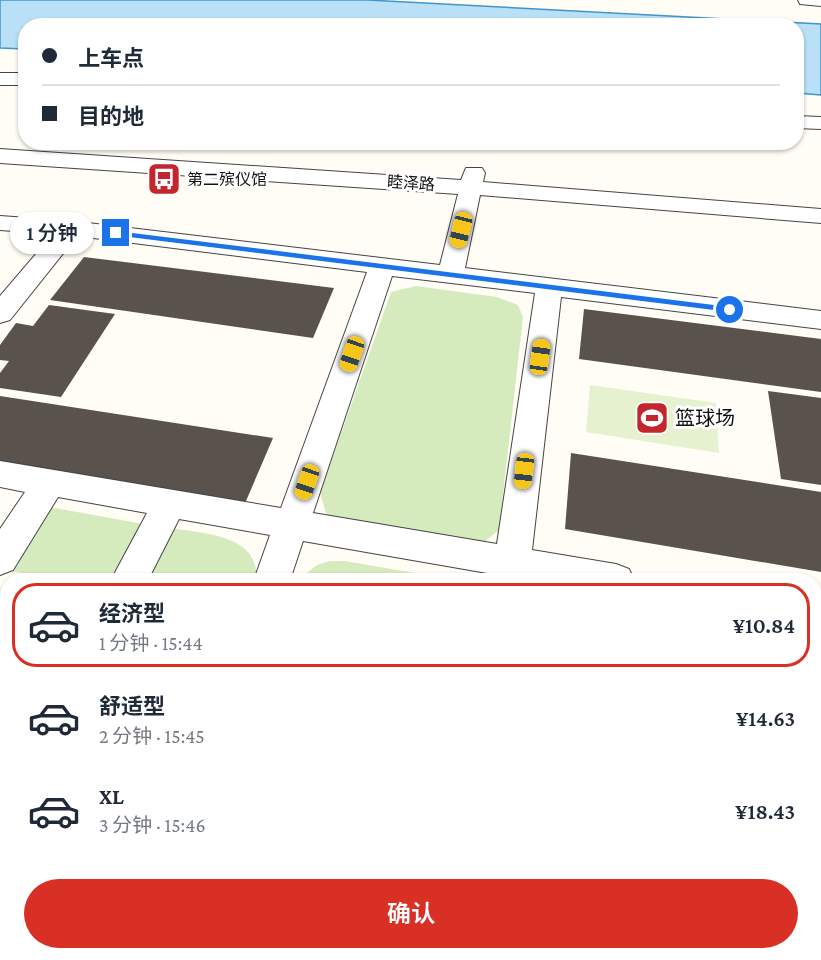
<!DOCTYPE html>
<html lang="zh">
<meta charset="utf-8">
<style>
body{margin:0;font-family:"Crimson Pro","Noto Sans SC",serif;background:#f2f2f3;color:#1f2937;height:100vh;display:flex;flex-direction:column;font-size:22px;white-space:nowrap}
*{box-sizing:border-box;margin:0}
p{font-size:20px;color:#747a83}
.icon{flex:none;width:33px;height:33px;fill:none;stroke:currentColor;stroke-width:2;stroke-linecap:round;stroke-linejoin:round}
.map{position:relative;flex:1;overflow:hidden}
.panel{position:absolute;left:0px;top:573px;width:822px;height:387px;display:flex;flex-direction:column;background:#fff;border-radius:24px 24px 0 0;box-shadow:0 2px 4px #0004}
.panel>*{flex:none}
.hud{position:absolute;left:18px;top:18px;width:786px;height:132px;border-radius:24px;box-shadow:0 2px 4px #0004;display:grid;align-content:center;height:132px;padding:0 24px;background:#fff}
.end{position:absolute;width:27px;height:27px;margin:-14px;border:8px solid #1a73e8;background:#fff;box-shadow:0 0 0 3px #fff}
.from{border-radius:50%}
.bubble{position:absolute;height:42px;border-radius:21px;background:#fff;box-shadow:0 2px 4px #0004;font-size:20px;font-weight:600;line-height:42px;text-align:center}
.car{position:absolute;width:18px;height:36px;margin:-18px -9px;border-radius:8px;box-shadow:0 0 4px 2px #0007;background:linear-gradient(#f5c518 24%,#345 0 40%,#f5c518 0 76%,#345 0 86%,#f5c518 0)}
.hud b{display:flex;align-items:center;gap:21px;height:57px;font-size:22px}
.hud b+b{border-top:2px solid #e0e1e3}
.hud i{width:15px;height:15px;background:#1f2937}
ul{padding:10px 0 0;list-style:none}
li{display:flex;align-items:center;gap:18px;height:84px;margin:0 12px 9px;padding:0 12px;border:3px solid transparent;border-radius:24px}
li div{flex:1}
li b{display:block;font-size:22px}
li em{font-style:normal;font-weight:600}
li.on{border-color:#d93025}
li>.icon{width:54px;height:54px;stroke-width:1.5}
.button{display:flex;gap:12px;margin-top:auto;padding:12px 24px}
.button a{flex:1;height:69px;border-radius:36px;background:#d93025;color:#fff;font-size:24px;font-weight:600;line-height:69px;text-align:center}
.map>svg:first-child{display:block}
</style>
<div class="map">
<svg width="821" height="960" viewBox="0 0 821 960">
<rect width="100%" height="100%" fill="#fffdf5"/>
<path fill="#d5ebbd" d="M416,286L497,297L518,305L523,317L499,530L483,543L342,527L326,513L320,493L391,292Z
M44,506L143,524L114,580H57L6,570Z
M167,527C200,534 261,533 256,580H142Z
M330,561H344L457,580H298L317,565Z
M174,952H438V953L437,960H171Z"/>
<path fill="#e6f2cf" d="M590,385L716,403L719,453L586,432Z"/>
<path fill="#b9e0f7" stroke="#3f96cf" stroke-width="1.5" d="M0,0H368L821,24V95L797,93L796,26H26L25,49L0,48Z"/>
<path fill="#5a524d" d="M84,257L334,288L313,338L50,300Z
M49,305L115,314L61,397L0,388V373L9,361L0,360V345L16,323L33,326Z
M584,309L821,339V392L579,359Z
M768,391L821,398V485L781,479Z
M0,396L273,438L243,508L0,466Z
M571,453L821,492V572L565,529Z
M0,612L8,613V758L0,756Z"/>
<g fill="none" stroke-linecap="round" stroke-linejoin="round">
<defs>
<path id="minor" d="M798,0H821V6L800,4Z
M0,73H26V85H0Z
M796,116L821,117V129L796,128Z
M0,149L461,180L466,168H482L485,173L483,182L821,209V223L480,195L465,268L821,311V329L561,297L532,550L616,564L629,569L634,580H492L493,574L303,541L290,580H254L270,535L179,519L148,580H111L147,513L58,497L13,570L0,575V529L25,492L0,487V461L281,508L367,272L77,236L10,320L0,323V296L53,234L0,230V216L71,221L440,265L458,194L0,163ZM392,276L535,293L497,544L313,513Z
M814,597L821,599V633L814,631Z
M0,811H8V856L0,855Z
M116,952H165L164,960H114Z
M442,952H491V960H441Z"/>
</defs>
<use href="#minor" stroke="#444" stroke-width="2"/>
<use href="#minor" fill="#fff" fill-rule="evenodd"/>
</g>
<path fill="#1a73e8" d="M116,231L730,307L734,310L730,312L113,235Z"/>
<defs>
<symbol id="bus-square" viewBox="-11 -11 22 22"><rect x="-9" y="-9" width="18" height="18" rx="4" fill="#c4262e" stroke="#fff"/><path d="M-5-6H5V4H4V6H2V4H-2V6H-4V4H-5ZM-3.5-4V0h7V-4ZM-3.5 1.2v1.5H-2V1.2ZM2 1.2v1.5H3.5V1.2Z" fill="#fff"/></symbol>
<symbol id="stadium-square" viewBox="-11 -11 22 22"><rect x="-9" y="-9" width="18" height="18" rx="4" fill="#c4262e" stroke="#fff"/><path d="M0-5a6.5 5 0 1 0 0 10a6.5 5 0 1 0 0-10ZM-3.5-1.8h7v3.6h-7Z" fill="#fff"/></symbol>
</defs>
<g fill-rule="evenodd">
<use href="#bus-square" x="145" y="160" width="38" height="38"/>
<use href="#stadium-square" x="633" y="399" width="38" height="38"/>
</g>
<g text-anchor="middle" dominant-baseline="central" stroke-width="6" stroke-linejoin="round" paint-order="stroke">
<g font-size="16" fill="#111" stroke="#fff" text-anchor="start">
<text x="187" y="179">第二殡仪馆</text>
</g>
<g font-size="16" fill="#111" stroke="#fff">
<text transform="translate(411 183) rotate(4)">睦泽路</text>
</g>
<g font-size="20" fill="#111" stroke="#fff" text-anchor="start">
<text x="675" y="418">篮球场</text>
</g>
</g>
</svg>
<i class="end from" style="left:730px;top:310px"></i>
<i class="end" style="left:116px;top:233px"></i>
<div class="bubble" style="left:10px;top:212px;width:84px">1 分钟</div>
<i class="car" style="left:461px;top:230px;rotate:194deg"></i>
<i class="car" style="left:352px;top:354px;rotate:199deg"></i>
<i class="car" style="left:540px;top:357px;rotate:8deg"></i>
<i class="car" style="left:524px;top:471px;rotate:187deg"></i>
<i class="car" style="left:307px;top:482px;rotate:199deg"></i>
<div class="hud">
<b><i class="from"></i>上车点</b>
<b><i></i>目的地</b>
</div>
<section class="panel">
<ul>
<li class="on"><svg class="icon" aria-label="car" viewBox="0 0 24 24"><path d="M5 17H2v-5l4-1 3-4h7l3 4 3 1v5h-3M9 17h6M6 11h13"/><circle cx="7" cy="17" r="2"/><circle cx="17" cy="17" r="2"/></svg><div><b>经济型</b><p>1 分钟 · 15:44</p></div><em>¥10.84</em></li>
<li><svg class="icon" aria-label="car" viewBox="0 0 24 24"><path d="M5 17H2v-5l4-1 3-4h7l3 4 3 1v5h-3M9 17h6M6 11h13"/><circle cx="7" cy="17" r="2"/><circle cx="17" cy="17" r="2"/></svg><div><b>舒适型</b><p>2 分钟 · 15:45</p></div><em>¥14.63</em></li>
<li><svg class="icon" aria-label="car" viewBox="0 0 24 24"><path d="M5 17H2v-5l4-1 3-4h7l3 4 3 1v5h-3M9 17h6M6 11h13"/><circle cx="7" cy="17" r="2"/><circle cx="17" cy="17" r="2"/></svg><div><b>XL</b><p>3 分钟 · 15:46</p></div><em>¥18.43</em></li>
</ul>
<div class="button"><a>确认</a></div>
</section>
</div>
